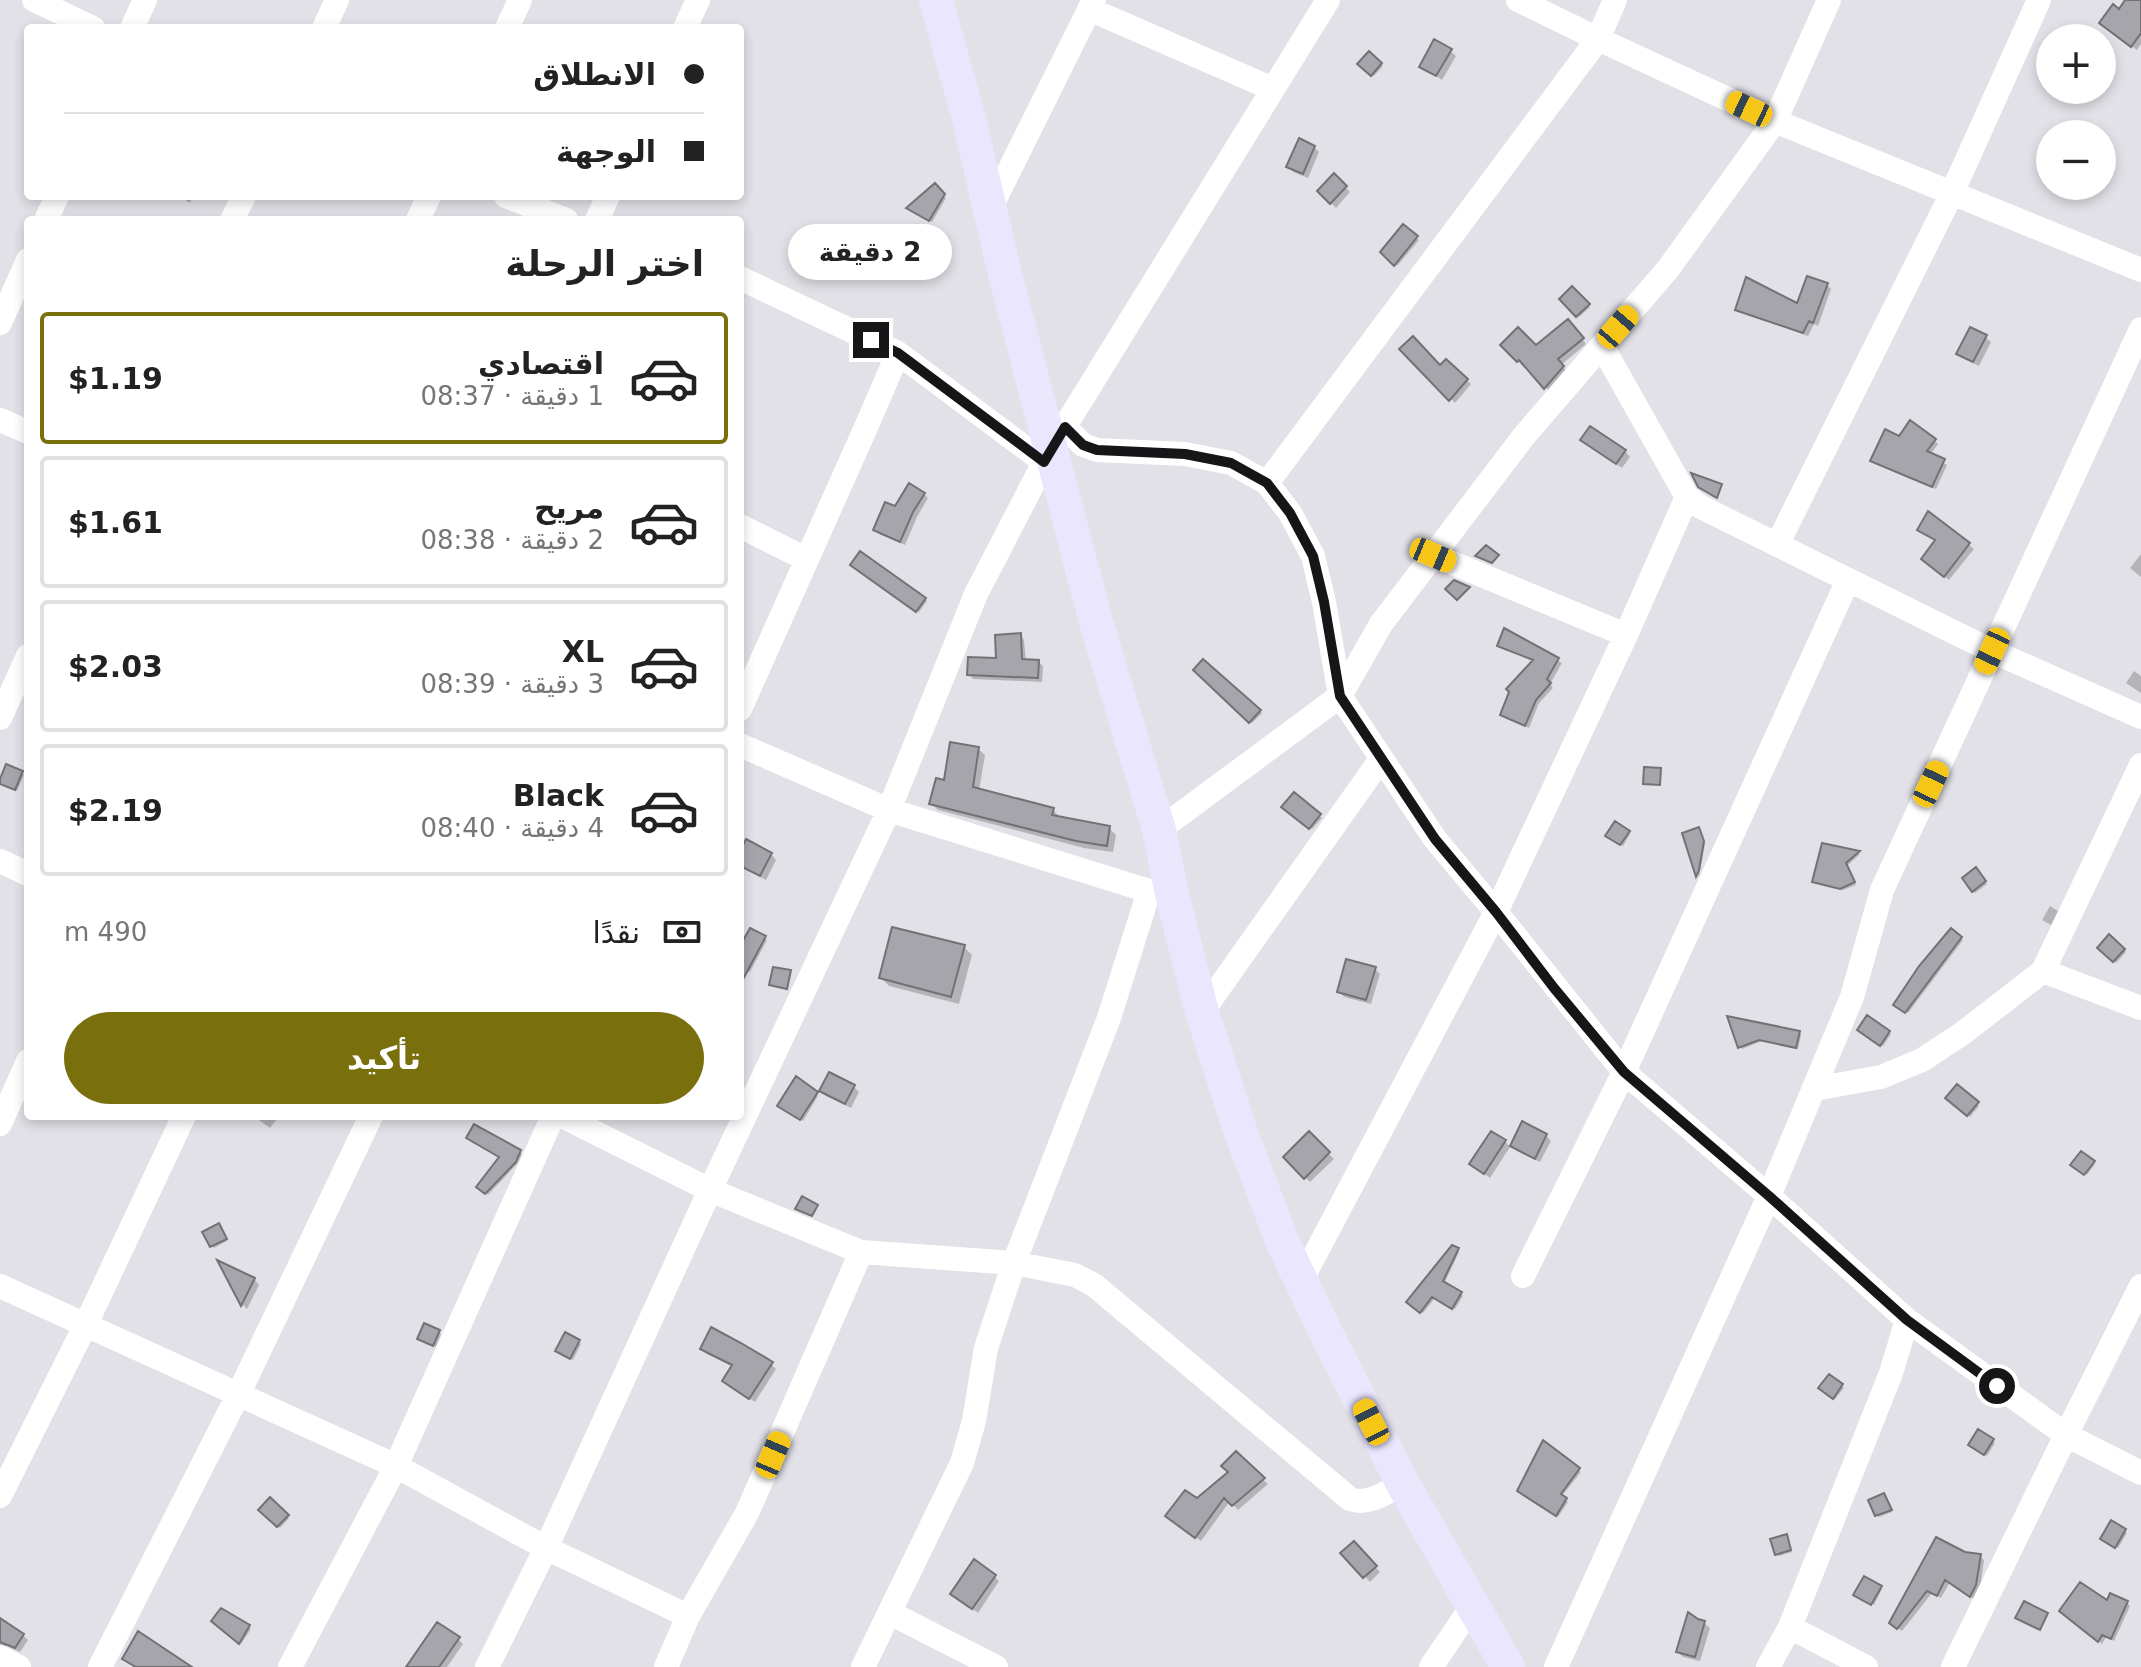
<!DOCTYPE html>
<html lang="ar">
<meta charset="utf-8">
<style>
body{margin:0;font-family:"DejaVu Sans","Noto Naskh Arabic",sans-serif;background:#f2f2f2;color:#222;direction:rtl;height:100vh;display:flex;flex-direction:column;font-size:30px;white-space:nowrap}
*{box-sizing:border-box;margin:0}
p{font-size:26px;color:#767676}
.icon{flex:none;width:44px;height:44px;fill:none;stroke:currentColor;stroke-width:2;stroke-linecap:round;stroke-linejoin:round}
.map{position:relative;flex:1;overflow:hidden;direction:ltr}
.drawer{position:absolute;left:24px;top:216px;width:720px;height:904px;display:flex;flex-direction:column;background:#fff;border-radius:8px;box-shadow:0 4px 12px #0003;direction:rtl}
.drawer>*{flex:none}
.top-card{position:absolute;left:24px;top:24px;width:720px;height:176px;border-radius:8px;box-shadow:0 4px 12px #0003;direction:rtl;display:grid;align-content:center;height:176px;padding:0 40px;background:#fff}
.tools{position:absolute;left:2036px;top:24px;display:grid;gap:16px}
.tools a{display:grid;place-items:center;width:80px;height:80px;border-radius:50%;background:#fff;box-shadow:0 4px 12px #0003;font-size:40px}
.end{position:absolute;width:36px;height:36px;margin:-18px;border:10px solid #161517;background:#fff;box-shadow:0 0 0 4px #fff}
.from{border-radius:50%}
.bubble{position:absolute;height:56px;border-radius:28px;background:#fff;box-shadow:0 4px 12px #0003;font-size:26px;font-weight:800;line-height:56px;text-align:center;direction:rtl}
.car{position:absolute;width:24px;height:48px;margin:-24px -12px;border-radius:10px;box-shadow:0 0 6px 2px #0007;background:linear-gradient(#f5c518 24%,#345 0 40%,#f5c518 0 76%,#345 0 86%,#f5c518 0)}
.top-card b{display:flex;align-items:center;gap:28px;height:76px;font-size:30px}
.top-card b+b{border-top:2px solid #e0e0e0}
.top-card i{width:20px;height:20px;background:#222}
ul{padding:0;list-style:none}
li{display:flex;align-items:center;gap:24px;height:132px;margin:0 16px 12px;padding:0 24px;border:4px solid #e0e0e0;border-radius:8px}
li div{flex:1}
li b{display:block;font-size:30px}
li em{font-style:normal;font-weight:800}
li.selected{border-color:#7a6f0d}
li>.icon{width:72px;height:72px;stroke-width:1.5}
h2{padding:0 40px;font-size:36px;line-height:96px}
.pay{display:flex;align-items:center;gap:20px;height:88px;padding:0 40px;font-size:30px}
.pay p{margin-inline-start:auto}
.action{display:flex;gap:16px;margin-top:auto;padding:16px 40px}
.action a{flex:1;height:92px;border-radius:48px;background:#7a6f0d;color:#fff;font-size:32px;font-weight:800;line-height:92px;text-align:center}
.map>svg:first-child{display:block}
</style>
<div class="map">
<svg width="2141" height="1667" viewBox="0 0 2141 1667">
<rect width="100%" height="100%" fill="#e2e1e7"/>
<path fill="#0003" d="M2128,0H2138L2141,2V44L2137,50L2106,28Z
M2050,45V64L2042,59Z
M1450,51L1456,56L1442,80L1421,66Z
M1369,54L1383,66L1374,76L1360,64Z
M1314,147L1319,152L1308,178L1293,172L1288,166Z
M1334,176L1350,192L1336,208L1319,191Z
M935,186L946,198L932,222L911,209Z
M179,196H193L190,203Z
M1403,227L1419,240L1397,266L1382,252Z
M1827,285L1831,289L1818,326L1814,324L1808,336L1742,313L1737,309L1798,306Z
M1572,288L1590,307L1579,317L1562,299Z
M1572,326L1586,344L1561,365L1568,372L1550,392L1524,363L1522,365L1503,345L1536,348Z
M1985,337L1991,342L1979,366L1964,359L1959,354Z
M1402,349L1440,368L1446,362L1471,384L1455,403Z
M1900,438L1934,440L1938,444L1930,455L1947,465L1936,489L1876,464L1872,460Z
M1588,445L1625,451L1630,457L1622,468Z
M924,494L928,498L917,517L905,545L879,534L875,529Z
M1929,514L1974,549L1949,580L1928,563L1937,542L1920,530Z
M2141,554V577L2130,568Z
M855,566L925,599L927,601L919,612Z
M1505,631L1562,663L1550,684L1553,688L1539,703L1529,728L1506,718L1502,714L1535,661L1503,649L1499,646Z
M1020,635L1024,640L1026,661L1038,662L1043,666L1042,682L973,679L969,674L999,660Z
M1204,662L1262,713L1252,723L1196,670Z
M2134,671L2141,676V693L2126,683Z
M978,749L985,755L979,791L1053,810L1060,817L1109,828L1116,835L1113,852L1084,848L938,810L931,803L946,782Z
M22,773L24,775L17,791L2,785Z
M1294,795L1322,818L1312,829L1284,807Z
M1699,830L1705,844L1699,877L1684,835Z
M1628,832L1630,834L1623,846L1610,837Z
M747,842L771,854L776,860L766,880L740,866V855Z
M1823,845L1860,854L1847,866L1856,885L1843,890L1814,882Z
M1976,870L1987,884L1975,893L1964,879Z
M2050,906L2058,911L2051,925L2042,920Z
M1951,930L1963,940L1908,1013L1896,1005Z
M2109,937L2126,952L2116,963L2099,948Z
M765,938L767,940L750,972L740,969V950Z
M964,947L972,955L959,1004L889,986L881,978Z
M1375,969L1380,974L1371,1004L1344,997L1339,991Z
M1730,1018L1799,1033L1801,1035L1798,1049L1762,1041L1742,1049Z
M1861,1032H1889L1891,1034L1883,1046Z
M796,1078L818,1096L803,1121L782,1108Z
M854,1087L859,1092L851,1108L826,1096L821,1091Z
M1957,1087L1979,1106L1970,1117L1948,1098Z
M253,1116H279L270,1128Z
M1309,1134L1334,1159L1310,1182L1285,1157Z
M1546,1135L1551,1141L1540,1162L1517,1151L1512,1146Z
M1505,1141L1510,1147L1490,1178L1472,1164Z
M520,1152L522,1154L517,1164L488,1195L481,1189Z
M2081,1153L2095,1164L2087,1175L2073,1165Z
M220,1228L227,1241L214,1248L212,1246Z
M1457,1250L1459,1252L1444,1284L1463,1296L1455,1309L1435,1298L1423,1313L1409,1302Z
M221,1264L254,1279L259,1285L247,1309L243,1305Z
M425,1326L441,1334L436,1347L422,1341Z
M566,1335L581,1344L573,1360L559,1353Z
M702,1349L771,1364L776,1369L755,1402L729,1385L734,1367L707,1354Z
M1829,1377L1844,1388L1835,1399L1821,1388Z
M1979,1432L1995,1443L1987,1456L1972,1447Z
M1544,1443L1581,1472L1561,1497L1568,1502L1558,1517L1522,1493Z
M1236,1454L1268,1484L1238,1510L1230,1501L1201,1541L1173,1521L1231,1473Z
M1886,1497L1892,1512L1879,1517L1877,1515Z
M270,1500L289,1518L280,1528L261,1510Z
M2112,1523L2127,1533L2118,1548L2105,1540Z
M1788,1538L1792,1552L1779,1556L1777,1554Z
M1354,1543L1380,1572L1370,1582L1343,1553Z
M1964,1554L1980,1556L1984,1560L1980,1589L1974,1599L1950,1582L1941,1598L1932,1593L1902,1631L1891,1623Z
M994,1576L999,1581L978,1613L958,1598Z
M1880,1587L1882,1589L1874,1605L1858,1596Z
M2108,1603H2127L2130,1606L2114,1641L2106,1637L2102,1644L2065,1614Z
M222,1611L251,1629L241,1644L213,1621Z
M1704,1623L1710,1628L1700,1661L1683,1657L1678,1652Z
M0,1624L23,1635L28,1640L20,1652L7,1646L0,1648Z
M458,1639L463,1644L447,1667H413Z"/>
<path fill="#a6a5ab" stroke="#727276" stroke-width="2" d="M2125,0H2141V33L2131,47L2099,23L2113,4L2119,9Z
M1434,39L1452,49L1436,76L1419,67Z
M1369,51L1382,63L1371,76L1357,64Z
M1299,138L1315,146L1303,174L1286,167Z
M1334,173L1347,186L1330,204L1317,191Z
M935,183L945,194L929,221L906,208Z
M1403,224L1418,236L1394,266L1380,252Z
M1807,276L1828,283L1813,323L1809,321L1803,333L1735,310L1746,277L1797,303Z
M1572,286L1590,304L1576,317L1559,299Z
M1568,319L1584,338L1558,359L1564,366L1544,389L1519,360L1517,362L1500,345L1518,327L1536,345Z
M1970,327L1987,335L1973,362L1956,354Z
M1413,336L1440,365L1446,359L1468,379L1449,401L1399,349Z
M1910,420L1936,439L1927,451L1945,459L1932,487L1870,461L1885,429L1899,436Z
M1590,426L1626,450L1616,464L1580,440Z
M1691,473L1722,484L1717,498L1698,487Z
M909,483L925,493L913,512L900,542L873,530L885,502L895,506Z
M1928,511L1970,543L1944,577L1921,559L1935,540L1917,530Z
M1486,545L1499,555L1492,563L1475,556Z
M860,551L926,598L916,612L850,565Z
M1454,580L1470,587L1457,600L1445,589Z
M1504,628L1559,658L1547,679L1551,683L1536,700L1525,726L1500,715L1509,692L1506,689L1533,660L1497,646Z
M1021,633L1022,659L1039,660L1038,678L967,675L968,657L996,658L995,635Z
M1203,659L1261,710L1249,723L1193,670Z
M950,742L979,747L973,787L1054,808L1052,815L1110,826L1107,846L1076,841L929,804L936,778L944,780Z
M6,764L23,771L15,790L0,784V779Z
M1644,767L1661,768L1660,785L1643,784Z
M1294,792L1321,814L1309,829L1281,807Z
M1615,821L1630,831L1620,845L1605,836Z
M1699,827L1704,841L1699,870L1696,877L1682,833Z
M746,839L772,853L760,876L740,866V851Z
M1822,843L1860,851L1846,863L1855,882L1840,889L1812,882Z
M1976,867L1986,881L1972,892L1962,878Z
M892,927L965,945L951,997L879,978Z
M750,928L766,936L740,985V946Z
M1951,928L1962,937L1905,1013L1893,1005L1919,966Z
M2109,934L2125,949L2113,962L2097,948Z
M1346,959L1376,967L1366,1000L1337,992Z
M773,967L791,970L787,989L769,985Z
M1867,1015L1890,1031L1880,1046L1857,1030Z
M1727,1016L1800,1031L1796,1048L1759,1040L1738,1048Z
M829,1072L855,1085L845,1104L819,1091Z
M796,1076L818,1092L800,1120L777,1106Z
M1957,1084L1979,1102L1967,1116L1945,1098Z
M1522,1121L1547,1134L1535,1159L1510,1146Z
M474,1124L521,1150L516,1162L485,1194L476,1187L499,1157L466,1138Z
M1309,1131L1330,1152L1304,1179L1283,1157Z
M1491,1131L1506,1140L1484,1174L1469,1164Z
M2081,1151L2095,1161L2084,1175L2070,1165Z
M802,1196L818,1205L812,1216L795,1209Z
M219,1223L227,1239L210,1247L202,1232Z
M1452,1245L1459,1248L1443,1281L1462,1292L1452,1309L1432,1297L1420,1313L1406,1302Z
M217,1260L255,1278L241,1306Z
M424,1323L440,1330L433,1346L417,1339Z
M711,1327L741,1343L773,1362L749,1399L722,1381L732,1365L700,1349Z
M565,1332L580,1340L570,1359L555,1351Z
M1829,1374L1843,1384L1833,1399L1818,1388Z
M1978,1429L1994,1439L1984,1455L1968,1445Z
M1543,1440L1580,1468L1561,1494L1567,1498L1556,1516L1517,1491Z
M1236,1451L1265,1478L1232,1506L1224,1498L1195,1538L1165,1516L1185,1490L1197,1498L1228,1472L1221,1466Z
M1884,1493L1892,1510L1875,1516L1868,1500Z
M270,1497L289,1515L277,1527L258,1510Z
M2111,1520L2126,1529L2115,1548L2100,1539Z
M1787,1534L1791,1550L1775,1555L1770,1539Z
M1936,1537L1965,1552L1981,1554L1976,1585L1970,1597L1945,1580L1937,1596L1927,1591L1897,1629L1889,1623Z
M1354,1541L1377,1566L1363,1578L1340,1553Z
M974,1559L996,1575L972,1609L950,1594Z
M1864,1576L1882,1586L1871,1605L1853,1595Z
M2080,1582L2107,1600L2110,1593L2128,1601L2111,1639L2102,1635L2098,1642L2059,1611Z
M2024,1601L2048,1613L2040,1630L2015,1618Z
M221,1608L250,1625L239,1644L211,1621Z
M1688,1612L1698,1619L1705,1621L1695,1657L1676,1652Z
M0,1618L24,1634L15,1648L0,1642Z
M437,1622L460,1637L439,1667H406Z
M138,1631L192,1667H136L122,1659Z"/>
<g fill="none" stroke-linecap="round" stroke-linejoin="round">
<path stroke="#fff" stroke-width="24" d="M34,0L93,28
M1518,0L1598,39L1775,121L2141,270
M1089,9L1273,89
M132,28L145,0
M324,28L337,0
M507,28L520,0
M685,28L698,0
M506,196L566,220
M990,209L1094,0
M46,220L57,196
M232,220L244,196
M418,220L429,196
M597,220L608,196
M740,278L898,353L1044,462
M0,323L28,260
M1602,346L1687,497L1701,507L1992,651L2141,717
M0,420L28,432
M1065,427L1083,445L1097,450L1185,454L1231,463L1267,483L1290,513L1313,556L1324,602L1340,696L1435,839L1496,912L1624,1072L1769,1196L1907,1320L2066,1435L2141,1473
M1267,483L1598,39L1615,0
M740,526L806,559
M1777,545L1952,193L2039,0
M1433,555L1626,635
M740,709L867,425L898,353
M0,718L28,656
M740,745L889,810L1149,891L1164,893
M1159,830L1340,696L1381,624L1524,436L1668,269L1775,121L1829,0
M0,861L28,874
M2043,971L2141,1008
M1202,1012L1381,759
M1814,1089L1881,1077L1922,1060L1963,1033L2043,971L2141,765
M562,1116L710,1190L861,1252L1014,1263L1075,1275L1094,1285L1350,1499C1367,1506 1387,1492 1403,1484
M0,1124L28,1061
M1523,1276L1624,1072L1848,580
M1301,1281L1496,912L1626,635L1687,497
M0,1286L396,1466L546,1548L688,1616
M0,1496L86,1324L184,1116
M890,1613L996,1667
M1790,1627L1866,1667
M0,1657L19,1667
M100,1667L239,1393L371,1116
M290,1667L396,1466L553,1116
M487,1667L546,1548L710,1190L889,810L976,594L1051,449L1328,0
M666,1667L688,1616L747,1513L861,1252
M863,1667L962,1463L974,1421L986,1348L1014,1263L1109,1018L1149,891
M1431,1667L1472,1606
M1556,1667L1769,1196L1852,997L1882,890L2141,329
M1768,1667L1790,1627L1891,1373L1907,1320
M1953,1667L2066,1435L2141,1286"/>
<path stroke="#eae6fe" stroke-width="34" d="M936,0L969,119L1004,270L1096,622L1159,830L1172,894L1202,1012L1241,1133L1283,1243L1329,1339L1403,1484L1508,1667"/>
</g>
<g fill="none" stroke-linecap="round" stroke-linejoin="round">
<path stroke="#161517" stroke-width="10" d="M871,340L898,353L1044,462L1065,427L1083,445L1097,450L1185,454L1231,463L1267,483L1290,513L1313,556L1324,602L1340,696L1435,839L1496,912L1554,988L1624,1072L1769,1196L1907,1320L1997,1386"/>
</g>
</svg>
<div class="tools">
<a>+</a>
<a>−</a>
</div>
<i class="end from" style="left:1997px;top:1386px"></i>
<i class="end" style="left:871px;top:340px"></i>
<div class="bubble" style="left:788px;top:224px;width:164px">2 دقيقة</div>
<i class="car" style="left:1749px;top:109px;rotate:295deg"></i>
<i class="car" style="left:1618px;top:327px;rotate:41deg"></i>
<i class="car" style="left:1433px;top:555px;rotate:113deg"></i>
<i class="car" style="left:1992px;top:651px;rotate:205deg"></i>
<i class="car" style="left:1931px;top:784px;rotate:25deg"></i>
<i class="car" style="left:1371px;top:1422px;rotate:333deg"></i>
<i class="car" style="left:773px;top:1455px;rotate:23deg"></i>
<div class="top-card">
<b><i class="from"></i>الانطلاق</b>
<b><i></i>الوجهة</b>
</div>
<section class="drawer">
<h2>اختر الرحلة</h2>
<ul>
<li class="selected"><svg class="icon" aria-label="car" viewBox="0 0 24 24"><path d="M5 17H2v-5l4-1 3-4h7l3 4 3 1v5h-3M9 17h6M6 11h13"/><circle cx="7" cy="17" r="2"/><circle cx="17" cy="17" r="2"/></svg><div><b>اقتصادي</b><p>1 دقيقة · 08:37</p></div><em>$1.19</em></li>
<li><svg class="icon" aria-label="car" viewBox="0 0 24 24"><path d="M5 17H2v-5l4-1 3-4h7l3 4 3 1v5h-3M9 17h6M6 11h13"/><circle cx="7" cy="17" r="2"/><circle cx="17" cy="17" r="2"/></svg><div><b>مريح</b><p>2 دقيقة · 08:38</p></div><em>$1.61</em></li>
<li><svg class="icon" aria-label="car" viewBox="0 0 24 24"><path d="M5 17H2v-5l4-1 3-4h7l3 4 3 1v5h-3M9 17h6M6 11h13"/><circle cx="7" cy="17" r="2"/><circle cx="17" cy="17" r="2"/></svg><div><b>XL</b><p>3 دقيقة · 08:39</p></div><em>$2.03</em></li>
<li><svg class="icon" aria-label="car" viewBox="0 0 24 24"><path d="M5 17H2v-5l4-1 3-4h7l3 4 3 1v5h-3M9 17h6M6 11h13"/><circle cx="7" cy="17" r="2"/><circle cx="17" cy="17" r="2"/></svg><div><b>Black</b><p>4 دقيقة · 08:40</p></div><em>$2.19</em></li>
</ul>
<div class="pay"><svg class="icon" aria-label="cash" viewBox="0 0 24 24"><path d="M3 7h18v10H3z"/><circle cx="12" cy="12" r="2"/></svg>نقدًا<p>490 m</p></div>
<div class="action"><a>تأكيد</a></div>
</section>
</div>
